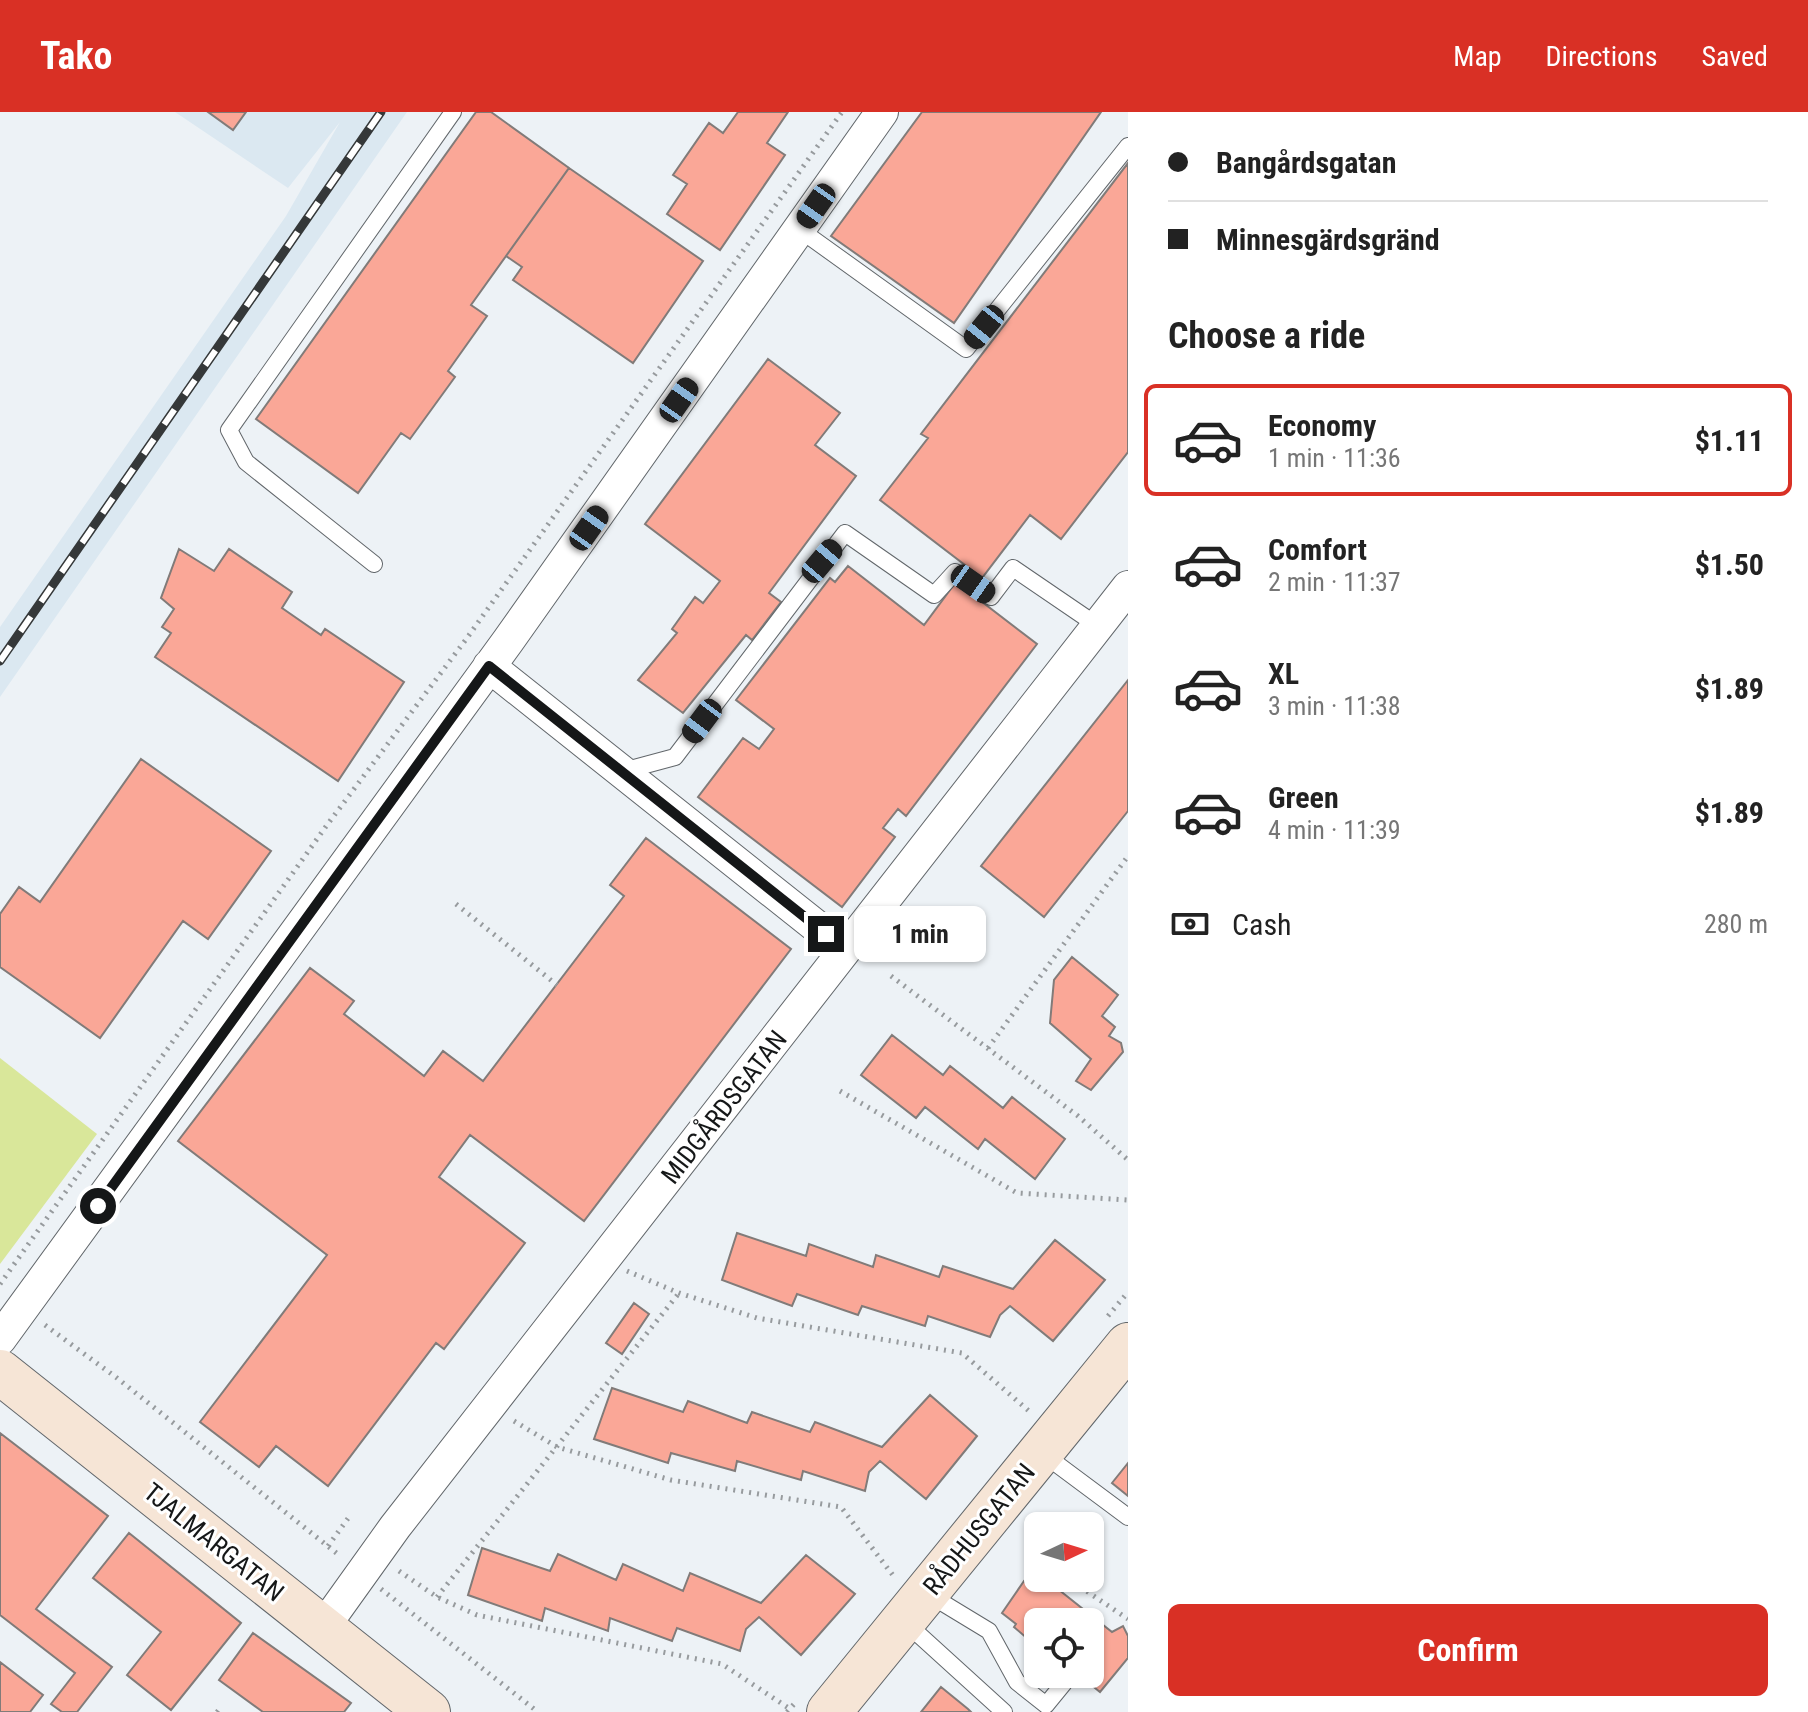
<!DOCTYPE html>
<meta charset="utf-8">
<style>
body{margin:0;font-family:"Roboto Condensed",sans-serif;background:#f6f6f6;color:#222;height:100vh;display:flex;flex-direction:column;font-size:30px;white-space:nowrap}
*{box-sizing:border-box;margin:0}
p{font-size:26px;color:#767676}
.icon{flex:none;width:44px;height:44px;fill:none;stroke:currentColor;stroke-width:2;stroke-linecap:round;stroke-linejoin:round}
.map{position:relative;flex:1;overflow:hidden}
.drawer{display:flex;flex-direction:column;background:#fff;width:680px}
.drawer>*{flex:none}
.banner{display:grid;align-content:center;height:176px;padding:0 40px;background:#fff}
.needle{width:52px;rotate:86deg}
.buttons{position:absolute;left:1024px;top:1400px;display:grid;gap:16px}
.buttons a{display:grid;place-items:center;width:80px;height:80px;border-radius:12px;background:#fff;box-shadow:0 2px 6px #0004;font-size:40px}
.end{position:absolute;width:36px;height:36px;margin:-18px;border:10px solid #151718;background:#fff;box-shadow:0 0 0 4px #fff}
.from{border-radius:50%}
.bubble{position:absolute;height:56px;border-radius:12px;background:#fff;box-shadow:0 2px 6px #0004;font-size:26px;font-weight:700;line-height:56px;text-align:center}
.car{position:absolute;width:24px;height:48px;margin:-24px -12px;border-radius:10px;box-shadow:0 0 6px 2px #0007;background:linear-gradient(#222 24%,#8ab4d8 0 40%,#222 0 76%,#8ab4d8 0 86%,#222 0)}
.banner b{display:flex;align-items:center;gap:28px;height:76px;font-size:30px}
.banner b+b{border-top:2px solid #e0e0e0}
.banner i{width:20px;height:20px;background:#222}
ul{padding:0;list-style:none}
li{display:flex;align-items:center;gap:24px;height:112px;margin:0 16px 12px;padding:0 24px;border:4px solid transparent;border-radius:12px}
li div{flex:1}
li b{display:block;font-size:30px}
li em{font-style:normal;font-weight:700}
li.selected{border-color:#d93025}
li>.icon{width:72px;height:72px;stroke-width:1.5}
h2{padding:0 40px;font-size:36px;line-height:96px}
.pay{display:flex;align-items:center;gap:20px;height:88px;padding:0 40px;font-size:30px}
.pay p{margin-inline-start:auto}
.primary-button{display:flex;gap:16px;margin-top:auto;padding:16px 40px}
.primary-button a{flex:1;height:92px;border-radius:12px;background:#d93025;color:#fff;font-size:32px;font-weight:700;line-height:92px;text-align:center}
header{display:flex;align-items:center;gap:48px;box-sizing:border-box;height:112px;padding:0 40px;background:#d93025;color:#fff}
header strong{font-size:38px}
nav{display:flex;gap:44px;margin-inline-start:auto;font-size:28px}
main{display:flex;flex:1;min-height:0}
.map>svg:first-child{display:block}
</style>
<header>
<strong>Tako</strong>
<nav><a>Map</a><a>Directions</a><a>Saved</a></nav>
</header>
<main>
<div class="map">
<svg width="1128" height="1600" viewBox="0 0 1128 1600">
<rect width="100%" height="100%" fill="#edf2f6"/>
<path fill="#dbe8f1" d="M175,0H407L0,585V515L286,104L340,10L288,76Z"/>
<path fill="#d9e79a" d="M0,946L97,1022L0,1152Z"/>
<path fill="#faa797" stroke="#817b79" stroke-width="2" d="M208,0H246L233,18Z
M476,0H491L569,56L471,193L487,204L448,259L455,265L410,327L401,321L358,381L256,307Z
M738,0H788L767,31L785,43L720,138L667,102L687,72L673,63L709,11L723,21Z
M922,0H1101L954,211L831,124Z
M1128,51V340L1061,427L1030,403L982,466L880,388L928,326L921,322Z
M569,56L703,149L633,251L513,168L522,155L506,144Z
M768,247L840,301L815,333L856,364L769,481L781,490L752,528L746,523L683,601L638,568L677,521L672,517L695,485L703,491L720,469L645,412Z
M179,437L214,459L229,437L292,480L282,496L321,523L325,517L404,570L338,669L155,545L171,521L162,515L174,497L161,486Z
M848,454L924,513L956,470L1037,532L906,704L898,697L883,716L895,725L842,795L698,685L743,626L759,637L774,617L736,588L830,466L835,470Z
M1128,568V699L1044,805L981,754Z
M141,647L271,739L208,827L183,809L100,926L0,855V802L19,775L40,790Z
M646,726L791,837L584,1109L470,1023L439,1065L525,1131L444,1237L436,1231L328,1374L276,1334L259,1355L200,1310L327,1143L178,1029L310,856L354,889L344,902L424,964L443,939L483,969L624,784L610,773Z
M1072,845L1118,883L1102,904L1115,915L1109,924L1121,931L1123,940L1091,978L1076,969L1091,947L1050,911L1054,868Z
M892,923L943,963L950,954L1003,996L1012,985L1065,1027L1035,1067L985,1027L978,1037L925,995L916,1006L861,963Z
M737,1121L806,1144L809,1132L873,1155L876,1143L939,1165L943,1154L1013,1177L1055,1128L1105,1168L1053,1229L1010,1194L1000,1203L990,1225L928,1204L925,1214L862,1194L858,1203L797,1182L792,1194L722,1168Z
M634,1191L649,1202L622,1242L606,1231Z
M612,1276L683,1300L688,1289L747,1311L752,1300L810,1320L815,1310L882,1335L930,1283L977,1324L926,1387L880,1349L869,1360L865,1379L803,1359L801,1368L737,1349L735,1359L671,1341L668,1351L594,1327Z
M0,1321L108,1404L36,1497L112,1555L77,1600H62L51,1592L75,1561L0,1503Z
M1128,1351V1384L1112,1371Z
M129,1421L241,1511L171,1598L127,1563L161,1520L93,1466Z
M482,1436L550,1459L558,1442L616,1468L623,1452L683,1479L690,1461L761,1491L806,1443L855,1482L801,1543L759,1505L746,1517L740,1539L677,1516L672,1529L610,1506L608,1519L545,1496L542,1509L468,1483Z
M1037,1461L1038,1466H1044L1112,1520L1123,1514L1128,1524V1546L1100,1580L1084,1567L1082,1571L1071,1562H1090V1510H1038L1036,1534L1014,1515L1016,1512L1002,1501L1024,1469L1028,1471Z
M253,1521L351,1591L344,1600H263L219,1568Z
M0,1550L43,1583L30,1600H0Z
M941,1575L968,1597L971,1600H921Z"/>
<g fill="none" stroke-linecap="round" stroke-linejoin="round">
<defs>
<path id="lane" d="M799,117L966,237L1128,34
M374,452L246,350L229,318L453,0
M623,659L675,645L845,421L934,483L955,460L991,485L1013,456L1098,514
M1042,1341L1128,1405
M928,1482L989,1519L1017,1570L1046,1593L1064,1571
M905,1510L1004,1600"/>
<path id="street" d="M489,554L826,822
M0,1227L508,529L882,0
M322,1517L395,1415L1128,475"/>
<path id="secondary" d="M0,1260L428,1600
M829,1600L1128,1233"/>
</defs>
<use href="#lane" stroke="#62676b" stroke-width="18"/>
<use href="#street" stroke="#62676b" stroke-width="34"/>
<use href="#secondary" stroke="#62676b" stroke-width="46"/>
<path stroke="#979b9e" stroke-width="5" stroke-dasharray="2 6" stroke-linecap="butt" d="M456,792L557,873
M891,864L1078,1004L1128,1048
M988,936L1128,744
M840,979L1017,1081L1128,1088
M627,1159L679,1181L757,1206L962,1241L1030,1300
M0,1172L327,713L467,526L842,0
M1108,1204L1128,1180
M45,1213L117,1266L339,1443
M514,1309L557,1335L671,1368L841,1395L895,1466
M328,1434L349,1405
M1032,1443L1038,1447
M399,1459L437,1485L477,1503L722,1552L790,1597
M1067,1466L1128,1507
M381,1477L538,1600
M437,1485L679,1181
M217,1600L221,1595
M787,1600L795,1591"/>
<use href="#lane" stroke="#fff" stroke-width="16"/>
<use href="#street" stroke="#fff" stroke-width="32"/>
<use href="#secondary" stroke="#f6e5d6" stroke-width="44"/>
<defs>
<path id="rail" d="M0,549L381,0"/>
</defs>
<use href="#rail" stroke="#353839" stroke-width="9"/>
<use href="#rail" stroke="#fff" stroke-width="6" stroke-dasharray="18" stroke-linecap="butt"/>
</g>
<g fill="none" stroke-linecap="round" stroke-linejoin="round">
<path stroke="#151718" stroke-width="10" d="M98,1094L489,554L826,822"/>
</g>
<g text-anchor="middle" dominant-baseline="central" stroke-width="6" stroke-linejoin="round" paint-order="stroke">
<g font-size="26" fill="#151718" stroke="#fff">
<text transform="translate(724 995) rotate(-52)">MIDGÅRDSGATAN</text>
<text transform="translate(979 1417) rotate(-51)">RÅDHUSGATAN</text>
<text transform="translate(214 1430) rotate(39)">TJALMARGATAN</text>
</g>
</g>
</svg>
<div class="buttons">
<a><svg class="needle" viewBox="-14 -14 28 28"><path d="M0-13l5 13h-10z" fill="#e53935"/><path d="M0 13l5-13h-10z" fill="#767676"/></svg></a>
<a><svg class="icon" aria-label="locate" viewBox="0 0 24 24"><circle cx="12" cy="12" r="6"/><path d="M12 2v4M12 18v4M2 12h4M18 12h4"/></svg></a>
</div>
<i class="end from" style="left:98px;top:1094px"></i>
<i class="end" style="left:826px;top:822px"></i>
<div class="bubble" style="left:854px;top:794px;width:132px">1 min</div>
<i class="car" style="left:816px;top:94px;rotate:215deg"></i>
<i class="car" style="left:984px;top:215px;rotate:219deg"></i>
<i class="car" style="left:679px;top:288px;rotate:35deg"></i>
<i class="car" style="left:589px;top:416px;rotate:35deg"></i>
<i class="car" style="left:822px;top:449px;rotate:40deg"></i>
<i class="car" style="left:973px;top:472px;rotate:125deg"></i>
<i class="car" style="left:702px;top:609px;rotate:217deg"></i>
</div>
<section class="drawer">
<div class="banner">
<b><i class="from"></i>Bangårdsgatan</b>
<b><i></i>Minnesgärdsgränd</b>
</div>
<h2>Choose a ride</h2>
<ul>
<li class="selected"><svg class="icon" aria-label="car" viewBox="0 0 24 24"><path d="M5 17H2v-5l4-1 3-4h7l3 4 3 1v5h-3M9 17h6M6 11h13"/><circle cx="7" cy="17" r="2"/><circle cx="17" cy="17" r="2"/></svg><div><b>Economy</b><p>1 min · 11:36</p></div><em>$1.11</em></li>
<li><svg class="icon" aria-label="car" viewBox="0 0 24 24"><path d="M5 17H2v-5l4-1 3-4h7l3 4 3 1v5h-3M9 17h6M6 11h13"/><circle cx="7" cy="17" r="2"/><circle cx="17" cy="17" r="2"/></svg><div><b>Comfort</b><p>2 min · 11:37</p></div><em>$1.50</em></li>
<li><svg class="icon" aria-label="car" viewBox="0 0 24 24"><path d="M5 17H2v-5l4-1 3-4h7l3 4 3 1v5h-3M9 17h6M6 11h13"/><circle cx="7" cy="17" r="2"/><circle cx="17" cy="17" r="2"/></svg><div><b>XL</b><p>3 min · 11:38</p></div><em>$1.89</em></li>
<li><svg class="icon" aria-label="car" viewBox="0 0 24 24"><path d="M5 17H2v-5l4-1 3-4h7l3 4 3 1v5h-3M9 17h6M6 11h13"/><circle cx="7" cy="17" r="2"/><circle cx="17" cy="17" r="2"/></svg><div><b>Green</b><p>4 min · 11:39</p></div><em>$1.89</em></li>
</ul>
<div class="pay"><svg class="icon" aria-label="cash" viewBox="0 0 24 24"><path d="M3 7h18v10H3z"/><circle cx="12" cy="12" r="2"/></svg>Cash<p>280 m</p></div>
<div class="primary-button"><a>Confirm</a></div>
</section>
</main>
